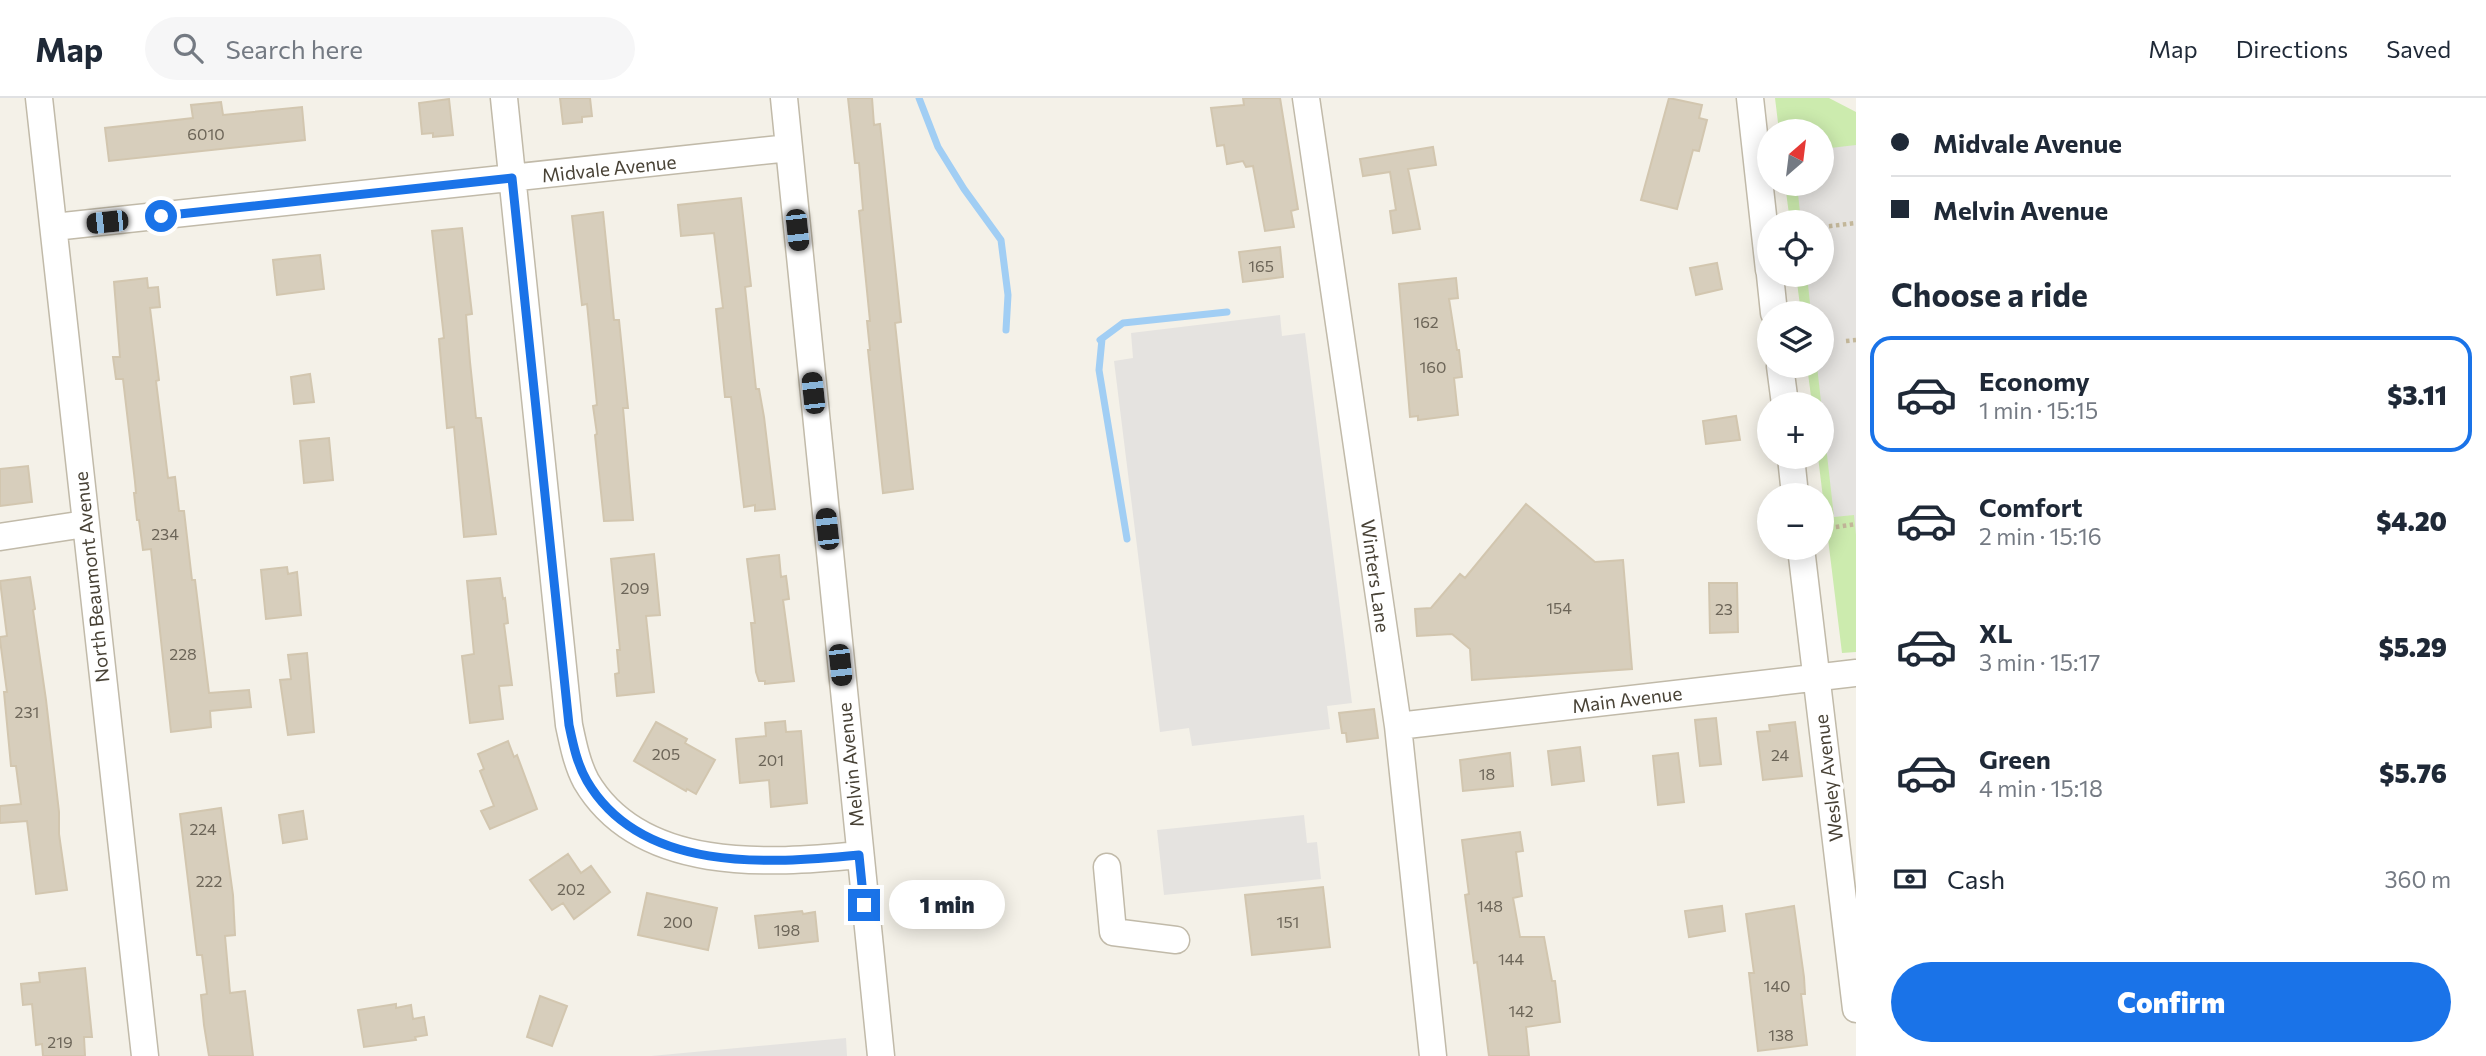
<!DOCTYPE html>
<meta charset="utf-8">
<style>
body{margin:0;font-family:Commissioner,sans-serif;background:#f6f6f7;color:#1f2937;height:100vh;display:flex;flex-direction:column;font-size:26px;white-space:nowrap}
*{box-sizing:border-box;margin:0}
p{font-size:23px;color:#747a83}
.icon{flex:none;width:38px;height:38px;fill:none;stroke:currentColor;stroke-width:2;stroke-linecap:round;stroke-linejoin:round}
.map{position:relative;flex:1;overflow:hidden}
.panel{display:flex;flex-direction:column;background:#fff;width:630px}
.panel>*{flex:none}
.hud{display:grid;align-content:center;height:154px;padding:0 35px;background:#fff}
.needle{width:46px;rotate:28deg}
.fabs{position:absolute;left:1757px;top:21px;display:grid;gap:14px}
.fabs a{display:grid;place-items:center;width:77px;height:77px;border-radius:50%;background:#fff;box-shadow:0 4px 18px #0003;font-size:35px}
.end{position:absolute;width:32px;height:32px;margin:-16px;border:9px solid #1a73e8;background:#fff;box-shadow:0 0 0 4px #fff}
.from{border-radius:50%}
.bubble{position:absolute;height:49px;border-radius:24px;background:#fff;box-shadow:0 4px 18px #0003;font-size:23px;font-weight:800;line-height:49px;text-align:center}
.car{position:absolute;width:21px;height:42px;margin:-21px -10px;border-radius:9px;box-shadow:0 0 5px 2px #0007;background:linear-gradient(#222 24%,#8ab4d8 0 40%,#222 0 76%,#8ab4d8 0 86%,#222 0)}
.hud b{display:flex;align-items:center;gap:24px;height:66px;font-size:26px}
.hud b+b{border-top:2px solid #e0e1e3}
.hud i{width:18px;height:18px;background:#1f2937}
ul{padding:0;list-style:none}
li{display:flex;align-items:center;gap:21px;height:116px;margin:0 14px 10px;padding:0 21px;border:4px solid transparent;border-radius:21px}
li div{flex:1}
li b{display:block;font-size:26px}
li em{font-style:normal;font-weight:800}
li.current{border-color:#1a73e8}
li>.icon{width:63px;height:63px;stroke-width:1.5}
h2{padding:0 35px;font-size:32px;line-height:84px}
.pay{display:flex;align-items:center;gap:18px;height:77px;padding:0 35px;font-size:26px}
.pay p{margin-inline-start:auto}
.primary-button{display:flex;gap:14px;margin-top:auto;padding:14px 35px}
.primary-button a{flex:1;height:80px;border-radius:42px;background:#1a73e8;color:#fff;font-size:28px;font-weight:800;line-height:80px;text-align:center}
header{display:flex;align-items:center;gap:42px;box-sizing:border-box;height:98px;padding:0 35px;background:#fff;border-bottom:2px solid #e0e1e3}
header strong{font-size:33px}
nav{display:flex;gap:38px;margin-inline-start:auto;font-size:24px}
.search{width:490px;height:63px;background:#f6f6f7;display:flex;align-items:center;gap:18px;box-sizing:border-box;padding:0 24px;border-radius:38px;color:#747a83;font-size:26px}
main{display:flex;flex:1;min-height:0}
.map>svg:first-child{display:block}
</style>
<header>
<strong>Map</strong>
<div class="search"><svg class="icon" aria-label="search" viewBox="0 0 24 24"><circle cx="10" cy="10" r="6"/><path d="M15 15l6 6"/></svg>Search here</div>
<nav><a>Map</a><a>Directions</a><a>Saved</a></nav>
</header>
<main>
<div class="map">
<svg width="1856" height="958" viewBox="0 0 1856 958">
<rect width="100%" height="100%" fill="#f4f1e8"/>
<path fill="#ccebae" d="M1775,0H1829L1856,14V554L1842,555L1818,359H1822V306H1812L1807,268H1822V215H1801L1796,177H1822V124H1790L1785,86H1822V33H1779Z"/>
<path fill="#e5e3e0" d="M1856,47V437L1854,417L1834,419L1817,268H1822V215H1811L1807,177H1822V124H1801L1797,86H1822V51Z
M1280,217L1282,238L1305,235L1352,605L1327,608L1330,631L1192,648L1189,630L1160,634L1114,263L1133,260L1131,235Z
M1304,717L1307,745L1317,744L1321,781L1164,797L1157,732Z
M846,940L847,958H651Z"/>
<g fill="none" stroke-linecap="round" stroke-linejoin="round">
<path stroke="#a1cef4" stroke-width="7" d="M919,0L938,49L964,91L1001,142L1008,197L1006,232
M1102,241L1099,272L1127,441
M1100,242L1123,225L1227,214"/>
</g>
<path fill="#d7cebc" stroke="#d2c6af" stroke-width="2" d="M560,0H590L592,18L582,19V24L563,26Z
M848,0H872L874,27L880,26L901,224L895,225L913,391L883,395L868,252H870L867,223H870L859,113L863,112L859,65H855Z
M1243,0H1280L1298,111L1291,113L1294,129L1265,133L1253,68L1246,69L1243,63L1227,66L1224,47L1217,48L1211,10L1244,7Z
M1669,0L1702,7L1699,20L1707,22L1699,53L1693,52L1677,111L1641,102Z
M449,1L453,37L433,39V35L422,36L419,5Z
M221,4L223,17L302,9L305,42L109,63L105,30L193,20L191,7Z
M1433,49L1436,67L1408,71L1420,131L1393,135L1390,113L1396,112L1390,74L1363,78L1360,61Z
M741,100L751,188L745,189L756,291H759L764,319L775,411L755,413V407L744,409L731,299H725L716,211L723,210L714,135L681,138L678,107Z
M603,114L614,222H619L628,310H623L633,422L604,423L595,337L597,336L593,308L597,307L587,206L582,207L572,118Z
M462,130L472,216L466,217L470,264L476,320H481L496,436L464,439L454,329L447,330L439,241L444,240L432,133Z
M1280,149L1283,179L1243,184L1239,154Z
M320,157L324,191L277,197L273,162Z
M1717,165L1722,191L1696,197L1690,170Z
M147,180L148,190L158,189L160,209L150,210L159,282L156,283L168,380L175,379L179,413H184L192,482H195L209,595L249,592L251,609L210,613L211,629L171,634L151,451L143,452L139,422H137L134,395H136L135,384L123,281H116L113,259H120L114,184Z
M1456,180L1458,200L1449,201L1457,252H1459L1462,279L1454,280L1458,317L1418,322V318L1410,319L1399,186Z
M310,276L314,304L294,306L291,279Z
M1736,318L1740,342L1706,346L1703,323Z
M329,340L333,382L304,385L300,343Z
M28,368L32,404L0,408V371Z
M1526,406L1595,464L1623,462L1632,571L1472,582L1470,551L1452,536L1417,538L1415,511L1431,510L1460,476L1465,480Z
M654,456L660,517L646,518L654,594L617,598L615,576L619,575L617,552H620L611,461Z
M779,457L781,479L786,478L789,501L783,502L794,583L765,586V583H759L756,574L751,525H755L747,461Z
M287,469L288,476L297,474L301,517L266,521L261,472Z
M30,479L35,511L33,512L46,602L59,714V736L67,792L36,796L27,723L0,725V708L21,706L16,668H11L4,594H7L0,542V539L7,538L0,483Z
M500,480L503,501L505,500L508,525L504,526L512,587L499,588L503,621L470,625L462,558L474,556L467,483Z
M1709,485H1737L1738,534L1710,535Z
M307,555L314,634L288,637L280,582L291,581L288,557Z
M1374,611L1378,640L1347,644L1346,635H1342L1339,615Z
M1716,620L1721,666L1700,668L1695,622Z
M785,623L786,634L801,633L807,705L771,709L769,682L740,685L736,641L766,638L765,625Z
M656,624L687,641L685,645L715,662L696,696L687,691L686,693L634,663Z
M1795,624L1802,678L1763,682L1757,634L1770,633L1769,627Z
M508,643L514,659L517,657L537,711L490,731L481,713L494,708L480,673L484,671L478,656Z
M1580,649L1584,683L1552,687L1548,653Z
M1510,655L1513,688L1463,693L1460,662Z
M1678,655L1684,704L1658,707L1653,658Z
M221,710L233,797L235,837L225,838L230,895L245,893L253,958H209L204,927L201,897L207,896L202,857H197L180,716Z
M303,713L307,741L283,745L279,717Z
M1520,734L1523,753L1516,754L1522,798L1513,800L1520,839H1544L1552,883H1555L1560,924L1526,929L1529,958H1489L1477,864L1474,865L1465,797L1469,796L1462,742Z
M568,756L581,775L591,768L610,794L574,821L563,805L552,812L530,782Z
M1323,789L1330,849L1252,857L1245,797Z
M647,795L717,810L708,852L638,837Z
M1722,808L1725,833L1689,839L1685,813Z
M1794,808L1804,879L1805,896H1801L1807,947L1758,953L1749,875H1754L1746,816Z
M802,813L803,816L815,814L818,843L759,850L755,818Z
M85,870L92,939H84L85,958H43L42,946L36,947L32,906L23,907L21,886L40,884L39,875Z
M540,898L567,908L552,948L527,939Z
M396,906V910L411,907L413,921L424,919L427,937L415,939L416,942L364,949L358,912Z"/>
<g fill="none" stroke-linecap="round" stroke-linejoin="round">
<defs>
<path id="minor" d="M39,0L145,958
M504,0L569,627C573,646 577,666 586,683C640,775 768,766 859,757
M784,0L881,958
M1306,0L1398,628L1433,958
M1750,0L1769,172
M54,129L789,50
M1770,177L1774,215
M1780,268L1785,306
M1791,359L1795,397
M0,439L85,426
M1801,450L1856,911
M1398,628L1856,575
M1107,769L1113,834L1176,842"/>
</defs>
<use href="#minor" stroke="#c1baa9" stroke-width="29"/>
<path stroke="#c3b79a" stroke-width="4.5" stroke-dasharray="3.5 3.5" stroke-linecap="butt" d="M1822,129L1856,125
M1846,243L1856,242
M1822,431L1856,426"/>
<use href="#minor" stroke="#fff" stroke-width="26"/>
</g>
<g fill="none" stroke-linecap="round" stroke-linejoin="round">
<path stroke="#1a73e8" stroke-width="9" d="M161,118L512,80L569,627C573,646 577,666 587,683C641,775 767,766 859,757L864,807"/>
</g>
<g text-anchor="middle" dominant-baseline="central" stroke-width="7" stroke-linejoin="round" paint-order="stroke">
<g font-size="16" fill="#6c6558">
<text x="206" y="35">6010</text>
<text x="1261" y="167">165</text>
<text x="1426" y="223">162</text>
<text x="1433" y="268">160</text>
<text x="165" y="435">234</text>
<text x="635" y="489">209</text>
<text x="1559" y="509">154</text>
<text x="1724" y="510">23</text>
<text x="183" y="555">228</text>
<text x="27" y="613">231</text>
<text x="666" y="655">205</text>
<text x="1780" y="656">24</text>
<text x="771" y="661">201</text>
<text x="1487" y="675">18</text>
<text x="203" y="730">224</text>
<text x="209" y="782">222</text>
<text x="571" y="790">202</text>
<text x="1490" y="807">148</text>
<text x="678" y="823">200</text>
<text x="1288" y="823">151</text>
<text x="787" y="831">198</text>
<text x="1511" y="860">144</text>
<text x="1777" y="887">140</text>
<text x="1521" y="912">142</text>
<text x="1781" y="936">138</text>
<text x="60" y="943">219</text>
</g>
<g font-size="19" fill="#484236" stroke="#fff">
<text transform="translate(609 70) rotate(-6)">Midvale Avenue</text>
<text transform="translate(1376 478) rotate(82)">Winters Lane</text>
<text transform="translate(91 479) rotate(-96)">North Beaumont Avenue</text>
<text transform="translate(1627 601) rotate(-7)">Main Avenue</text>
<text transform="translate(850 667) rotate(-96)">Melvin Avenue</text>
<text transform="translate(1828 680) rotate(-97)">Wesley Avenue</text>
</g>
</g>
</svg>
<div class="fabs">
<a><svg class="needle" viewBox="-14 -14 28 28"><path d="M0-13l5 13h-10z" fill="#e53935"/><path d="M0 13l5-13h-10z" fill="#747a83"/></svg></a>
<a><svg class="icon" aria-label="locate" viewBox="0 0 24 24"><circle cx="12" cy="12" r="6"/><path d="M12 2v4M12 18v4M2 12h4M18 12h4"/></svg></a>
<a><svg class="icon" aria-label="layers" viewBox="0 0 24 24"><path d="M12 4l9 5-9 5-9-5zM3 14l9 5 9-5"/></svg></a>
<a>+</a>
<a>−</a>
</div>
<i class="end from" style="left:161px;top:118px"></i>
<i class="end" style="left:864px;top:807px"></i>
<div class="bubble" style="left:889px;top:782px;width:116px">1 min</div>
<i class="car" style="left:107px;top:124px;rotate:264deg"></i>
<i class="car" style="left:797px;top:132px;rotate:174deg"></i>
<i class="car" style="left:813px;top:295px;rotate:354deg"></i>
<i class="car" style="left:827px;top:431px;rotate:354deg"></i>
<i class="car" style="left:840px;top:567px;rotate:174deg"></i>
</div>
<section class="panel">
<div class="hud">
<b><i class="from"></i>Midvale Avenue</b>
<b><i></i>Melvin Avenue</b>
</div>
<h2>Choose a ride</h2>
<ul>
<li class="current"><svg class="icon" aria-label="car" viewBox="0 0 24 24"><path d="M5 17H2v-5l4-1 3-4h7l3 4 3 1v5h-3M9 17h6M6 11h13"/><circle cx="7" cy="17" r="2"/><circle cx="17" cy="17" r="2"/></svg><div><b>Economy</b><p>1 min · 15:15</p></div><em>$3.11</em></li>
<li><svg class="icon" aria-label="car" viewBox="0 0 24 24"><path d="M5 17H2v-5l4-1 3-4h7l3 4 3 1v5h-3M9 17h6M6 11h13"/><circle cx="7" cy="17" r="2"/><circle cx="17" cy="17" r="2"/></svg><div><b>Comfort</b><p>2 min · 15:16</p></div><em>$4.20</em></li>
<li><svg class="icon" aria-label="car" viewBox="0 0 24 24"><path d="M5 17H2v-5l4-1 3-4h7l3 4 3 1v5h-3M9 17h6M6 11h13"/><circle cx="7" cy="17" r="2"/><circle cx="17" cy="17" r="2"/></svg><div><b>XL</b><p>3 min · 15:17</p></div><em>$5.29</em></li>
<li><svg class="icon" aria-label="car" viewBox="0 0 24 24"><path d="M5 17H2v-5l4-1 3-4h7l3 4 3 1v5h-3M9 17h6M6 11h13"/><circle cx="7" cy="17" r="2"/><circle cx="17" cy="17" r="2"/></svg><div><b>Green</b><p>4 min · 15:18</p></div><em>$5.76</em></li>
</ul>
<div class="pay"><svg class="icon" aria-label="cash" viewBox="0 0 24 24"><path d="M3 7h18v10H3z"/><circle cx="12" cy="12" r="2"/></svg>Cash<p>360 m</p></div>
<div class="primary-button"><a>Confirm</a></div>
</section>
</main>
